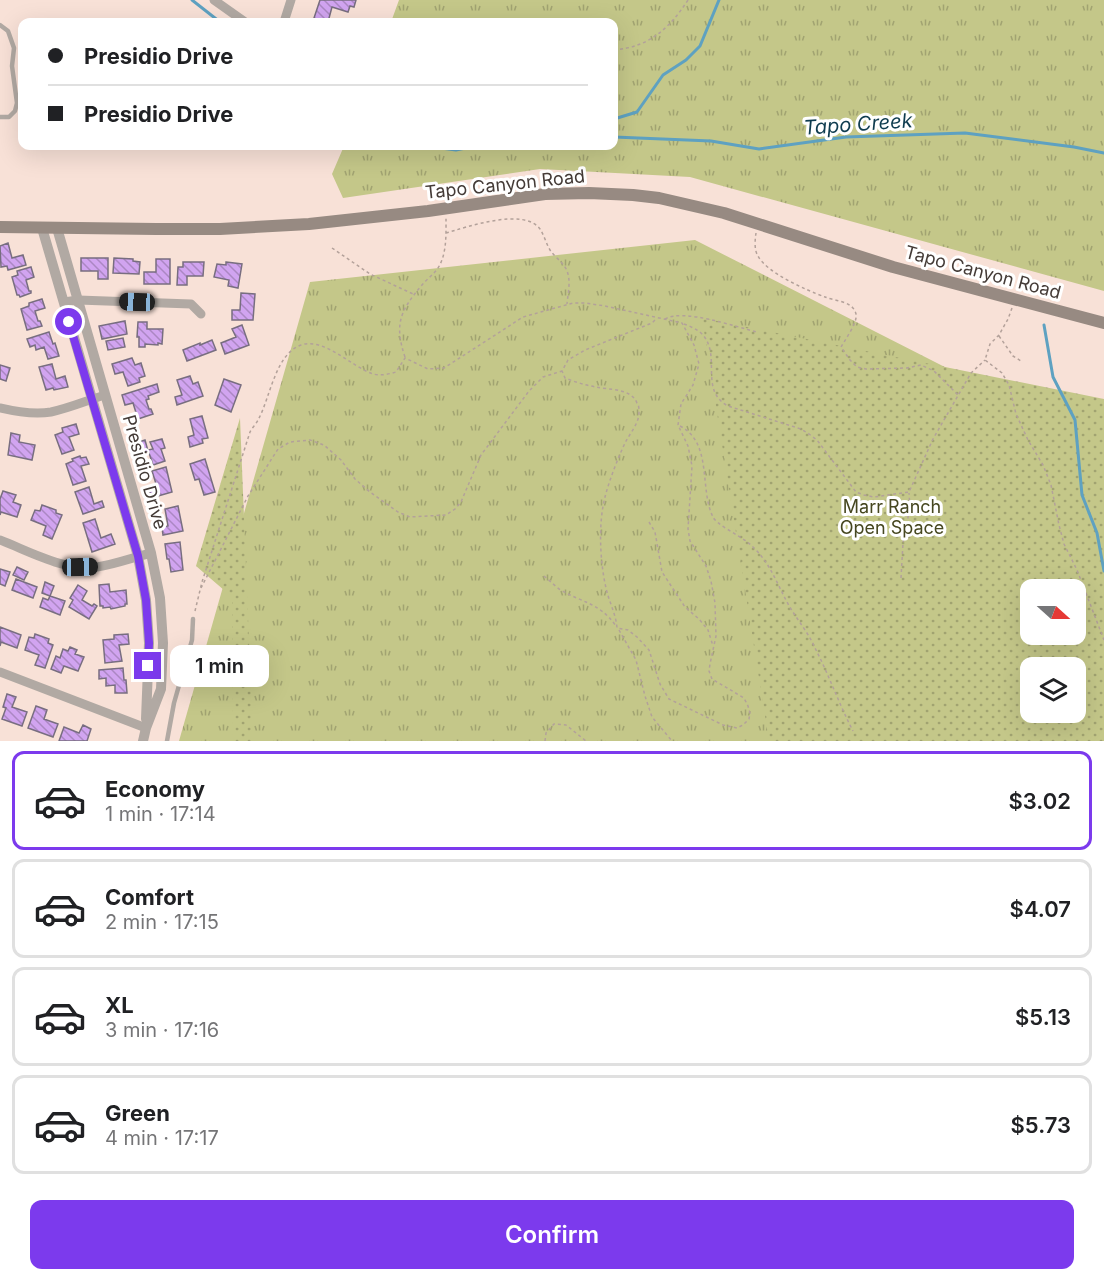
<!DOCTYPE html>
<meta charset="utf-8">
<style>
body{margin:0;font-family:Inter,sans-serif;background:#f2f2f2;color:#202124;height:100vh;display:flex;flex-direction:column;font-size:22px;white-space:nowrap}
*{box-sizing:border-box;margin:0}
p{font-size:20px;color:#757577}
.icon{flex:none;width:33px;height:33px;fill:none;stroke:currentColor;stroke-width:2;stroke-linecap:round;stroke-linejoin:round}
.map{position:relative;height:741px;overflow:hidden}
.drawer{display:flex;flex-direction:column;background:#fff;flex:1}
.drawer>*{flex:none}
.guide{position:absolute;left:18px;top:18px;width:600px;height:132px;border-radius:12px;box-shadow:0 6px 24px #0002;display:grid;align-content:center;height:132px;padding:0 30px;background:#fff}
.needle{width:39px;rotate:111deg}
.fabs{position:absolute;left:1020px;top:579px;display:grid;gap:12px}
.fabs a{display:grid;place-items:center;width:66px;height:66px;border-radius:12px;background:#fff;box-shadow:0 6px 24px #0002;font-size:30px}
.end{position:absolute;width:27px;height:27px;margin:-14px;border:8px solid #7c3aed;background:#fff;box-shadow:0 0 0 3px #fff}
.from{border-radius:50%}
.bubble{position:absolute;height:42px;border-radius:12px;background:#fff;box-shadow:0 6px 24px #0002;font-size:20px;font-weight:600;line-height:42px;text-align:center}
.car{position:absolute;width:18px;height:36px;margin:-18px -9px;border-radius:8px;box-shadow:0 0 4px 2px #0007;background:linear-gradient(#222 24%,#8ab4d8 0 40%,#222 0 76%,#8ab4d8 0 86%,#222 0)}
.guide b{display:flex;align-items:center;gap:21px;height:57px;font-size:22px}
.guide b+b{border-top:2px solid #e0e0e0}
.guide i{width:15px;height:15px;background:#202124}
ul{padding:10px 0 0;list-style:none}
li{display:flex;align-items:center;gap:18px;height:99px;margin:0 12px 9px;padding:0 18px;border:3px solid #e0e0e0;border-radius:12px}
li div{flex:1}
li b{display:block;font-size:22px}
li em{font-style:normal;font-weight:600}
li.current{border-color:#7c3aed}
li>.icon{width:54px;height:54px;stroke-width:1.5}
.action{display:flex;gap:12px;margin-top:auto;padding:12px 30px}
.action a{flex:1;height:69px;border-radius:12px;background:#7c3aed;color:#fff;font-size:24px;font-weight:600;line-height:69px;text-align:center}
.map>svg:first-child{display:block}
</style>
<div class="map">
<svg width="1104" height="741" viewBox="0 0 1104 741">
<defs>
<pattern id="grass-tufts" width="24" height="20" patternUnits="userSpaceOnUse" patternTransform="scale(1.5)"><rect width="24" height="20" fill="#c4c789"/><path d="M3 7l-1-3M5 7V3M7 7l1-3M15 17l-1-3M17 17v-4M19 17l1-3" fill="none" stroke="#a1a371"/></pattern>
<pattern id="park-dots" width="8" height="8" patternUnits="userSpaceOnUse" patternTransform="scale(1.5)"><rect width="8" height="8" fill="#c4c789"/><path d="M2 2h.1M6 6h.1" fill="none" stroke="#a1a371" stroke-width="1.8" stroke-linecap="round"/></pattern>
<pattern id="building-back-hatch" width="6" height="6" patternUnits="userSpaceOnUse" patternTransform="scale(1.5)"><rect width="6" height="6" fill="#d1a4f0"/><path d="M-1 5l2 2M0 0l6 6M5-1l2 2" fill="none" stroke="#ab87c3"/></pattern>
</defs>
<rect width="100%" height="100%" fill="#f8e1d7"/>
<path fill="url(#grass-tufts)" fill-rule="evenodd" d="M399,0H1104V291L690,177L540,169L343,198L332,174L344,146H614V22H391Z
M695,240L1104,448V741H179L310,282ZM1030,590H1076V634H1030ZM1030,668H1076V712H1030Z"/>
<path fill="url(#park-dots)" fill-rule="evenodd" d="M702,318L1104,399V741H769ZM1030,590H1076V634H1030ZM1030,668H1076V712H1030Z
M240,418L253,741H233L232,597L196,566Z"/>
<g fill="none" stroke-linecap="round" stroke-linejoin="round">
<path stroke="#5ea1c1" stroke-width="3" d="M192,0L220,22
M614,119L637,112L663,75L686,60L700,46L719,0
M614,137L711,141L759,149L846,137L965,133L1074,147L1104,153
M426,146L456,150L475,146
M1044,325L1053,377L1075,420L1082,495L1097,533L1104,571"/>
</g>
<path fill="url(#building-back-hatch)" stroke="#786e80" stroke-width="1.5" d="M320,0H356L354,7L350,6L348,12L332,7L328,22H316L313,21Z
M8,243L12,258L23,255L26,265L8,270L7,266L1,267L0,246Z
M81,258H108V279H98V271H81Z
M114,258L133,259V261L140,262L139,274L113,273Z
M156,259H170V284H144V272H156Z
M183,262H204L203,276H187V285H177L178,267H183Z
M226,262L242,264L238,288L228,286L229,280L214,277L217,264L226,265Z
M31,267L34,277L26,280L29,291H31V293L20,297L19,295H17L12,277L18,275L17,271Z
M241,293L255,294L253,320H232V310H240Z
M42,299L45,308L35,311L38,321H40L42,326L27,330L21,309L29,306V303Z
M125,321L127,334L102,339L99,326Z
M138,322H147V329H163L162,344L158,343V345L145,344V347H139V337H137Z
M242,325L249,345L225,354L221,343L236,337L232,329Z
M49,332L53,344L55,343L59,356L48,359L44,347L36,350L35,345L30,347L27,339Z
M123,338L125,347L108,350L106,341Z
M212,340L216,350L187,361L183,350L200,343V345Z
M132,358L135,365L141,363L145,376L139,378L140,382L128,386L123,372L115,374L112,364Z
M52,364L56,379L65,376L68,387L54,390L53,388L46,390L39,367Z
M0,365L10,368L6,381L0,379Z
M190,376L193,384L198,382L203,396L177,405L175,397L182,395L177,380Z
M224,379L241,385L231,412L215,405Z
M157,384L159,392L148,396L149,399L146,400L149,409H151L153,414L138,419L133,403L125,405L122,395Z
M202,416L208,438L202,439L203,443L190,447L188,437L194,435L190,419Z
M76,424L79,434L69,437L74,450L62,454L55,435L63,432L62,428Z
M11,433L20,435L19,442L35,445L32,460L8,455Z
M162,439L165,448L161,449L165,461L153,465L148,450L153,449L150,442Z
M145,440L148,451L139,454L136,443Z
M80,456L81,458L86,457L89,464L81,466L86,481L73,485L66,464L73,461L72,459Z
M205,459L215,492L204,495L199,479L195,480L190,464Z
M166,467L172,492L151,498L149,489L157,487L152,471Z
M89,487L94,504L102,501L104,507L83,514L75,492Z
M3,491L16,495L13,502L21,505L17,517L1,512L0,515V499Z
M42,505L56,510V513L62,515L52,539L43,535L46,526L31,520L35,510L40,511Z
M178,506L183,531L163,535L162,527L168,526L165,509Z
M95,519L101,538L111,534L115,544L92,552L83,523Z
M180,542L183,570L171,572L169,559H167L165,544Z
M17,567L28,572L24,580L13,575Z
M0,569L10,572L5,586L0,584Z
M16,579L37,587L33,598L12,590Z
M45,582L54,586L50,596L65,601L60,615L40,607L43,598L48,600L50,596L42,593Z
M109,584L110,592L126,590L127,604H125V606L111,609L110,607L103,608V606H100L99,585Z
M78,585L87,591L82,600L92,606L94,604L97,606L89,619L69,607L73,600L70,598Z
M0,627L21,635L17,648L1,642L0,646Z
M35,634L49,639L48,643L53,645L45,668L35,665L39,655L25,650L29,637L34,638Z
M128,634L129,644L119,645L122,661L105,663L103,640L114,639V635Z
M70,647L77,650L75,654L84,657L78,671L64,666L61,673L51,669L56,656L60,658L63,649L68,651Z
M123,668L124,680H126L127,693H115V685L106,686V678L99,679V670Z
M7,694L16,697L12,707L27,712L22,726L2,719L6,708L3,707Z
M36,706L47,710L44,719L58,724L53,737L28,728Z
M83,725L91,729L87,741H59L64,727L79,733Z"/>
<g fill="none" stroke-linecap="round" stroke-linejoin="round">
<path stroke="#b3a19a" stroke-width="1.5" stroke-dasharray="3 3" stroke-linecap="butt" d="M614,50C649,47 669,29 688,0
M446,233C467,227 524,207 540,229C544,235 546,243 550,250C554,256 561,261 565,267C572,278 568,292 567,304
M756,233C755,240 754,250 758,256C767,273 806,290 825,297C835,301 853,301 856,314C858,322 845,340 841,347L850,360L857,367L866,369L907,368L921,365L934,371L958,395
M332,248L370,274L413,294
M1012,308L1008,319L999,335L990,344L985,360L1002,373L1009,385L1016,414L1028,440L1043,465L1051,485L1059,525L1064,544L1077,570L1104,640
M665,319C683,308 736,327 757,332
M684,324C690,326 696,329 701,333C723,354 698,390 728,406L801,429L809,434L817,440L856,492L864,495L874,497L909,492L933,439L971,373L985,360
M999,336L1013,356L1021,361
M405,357C394,324 400,311 422,285C427,279 434,274 438,268C447,254 446,234 446,218
M680,426C713,443 699,489 713,517C716,524 738,535 746,541C754,547 762,556 767,564C776,578 782,594 791,609C799,622 809,634 815,648C829,675 839,704 853,731
M649,522L655,532L662,572L685,607L699,619L708,630L713,646
M544,576C549,580 554,585 559,589C582,603 599,602 616,626
M901,578L903,543L910,507L909,493
M201,588L248,496L278,449L290,442L310,440L324,445L341,460L355,479L370,492L398,512L410,517L446,515L455,509L461,502L481,455L529,391L543,377L562,371L568,360L585,350L652,323L657,318
M195,611L202,582L250,432C252,428 256,424 258,420C270,399 275,354 301,345C324,337 352,367 373,374C381,376 389,374 396,372L405,358L428,369L444,368L523,317L573,303H585L605,306L682,323L694,345L699,364L693,385L681,404L678,425L688,446L692,466L688,529L690,541L706,566L711,581L715,603L716,636L710,664L709,671L712,679L744,698L748,706L750,713L749,719L743,725L737,728L723,725L669,699L660,684L649,650L637,637L628,630L617,628C616,614 609,602 606,588C600,562 598,524 605,497C609,481 619,455 626,441C631,432 639,423 639,412C639,409 639,405 637,403C631,388 609,390 596,387C585,385 575,382 565,378L562,371
M619,630L636,660L645,696L652,717L672,741
M545,741L546,733L554,724L566,725L586,741"/>
<path stroke="#b1a9a3" stroke-width="4.5" d="M0,25L8,31L14,48L12,66L17,103L15,111L9,117H0
M167,741L174,703L192,640L193,619"/>
<path stroke="#b1a9a3" stroke-width="9" d="M214,0L245,22
M284,22L291,0
M64,302L78,300L191,304L201,314
M0,408C17,412 34,415 51,412C70,408 88,400 105,395
M0,540C29,551 66,572 97,567C116,564 134,557 151,553
M0,672L146,728"/>
<path stroke="#b1a9a3" stroke-width="10" d="M42,228L138,556L146,600L149,643L146,719
M57,228L151,553L160,598L163,643L161,689L146,728L143,741"/>
<path stroke="#978a82" stroke-width="12" d="M0,227L156,229H220L309,224L428,211L545,194L589,193L633,195L659,198L724,213L893,267L1104,323"/>
</g>
<g fill="none" stroke-linecap="round" stroke-linejoin="round">
<path stroke="#7c3aed" stroke-width="8" d="M69,322L138,556L146,600L149,643L148,666"/>
</g>
<g text-anchor="middle" dominant-baseline="central" stroke-width="6" stroke-linejoin="round" paint-order="stroke">
<g font-size="18" fill="#443b37" stroke="#fff">
<text transform="translate(505 184) rotate(-6)">Tapo Canyon Road</text>
<text transform="translate(983 272) rotate(15)">Tapo Canyon Road</text>
<text transform="translate(145 472) rotate(74)">Presidio Drive</text>
</g>
<g font-size="18" fill="#464720" stroke="#fff">
<text x="892" y="506">Marr Ranch<tspan x="892" dy="21">Open Space</tspan></text>
</g>
<g font-size="20" font-style="italic" fill="#0f3c4f" stroke="#fff">
<text transform="translate(858 124) rotate(-4)">Tapo Creek</text>
</g>
</g>
</svg>
<div class="fabs">
<a><svg class="needle" viewBox="-14 -14 28 28"><path d="M0-13l5 13h-10z" fill="#e53935"/><path d="M0 13l5-13h-10z" fill="#757577"/></svg></a>
<a><svg class="icon" aria-label="layers" viewBox="0 0 24 24"><path d="M12 4l9 5-9 5-9-5zM3 14l9 5 9-5"/></svg></a>
</div>
<i class="end from" style="left:69px;top:322px"></i>
<i class="end" style="left:148px;top:666px"></i>
<div class="bubble" style="left:170px;top:645px;width:99px">1 min</div>
<i class="car" style="left:137px;top:302px;rotate:272deg"></i>
<i class="car" style="left:80px;top:567px;rotate:89deg"></i>
<div class="guide">
<b><i class="from"></i>Presidio Drive</b>
<b><i></i>Presidio Drive</b>
</div>
</div>
<section class="drawer">
<ul>
<li class="current"><svg class="icon" aria-label="car" viewBox="0 0 24 24"><path d="M5 17H2v-5l4-1 3-4h7l3 4 3 1v5h-3M9 17h6M6 11h13"/><circle cx="7" cy="17" r="2"/><circle cx="17" cy="17" r="2"/></svg><div><b>Economy</b><p>1 min · 17:14</p></div><em>$3.02</em></li>
<li><svg class="icon" aria-label="car" viewBox="0 0 24 24"><path d="M5 17H2v-5l4-1 3-4h7l3 4 3 1v5h-3M9 17h6M6 11h13"/><circle cx="7" cy="17" r="2"/><circle cx="17" cy="17" r="2"/></svg><div><b>Comfort</b><p>2 min · 17:15</p></div><em>$4.07</em></li>
<li><svg class="icon" aria-label="car" viewBox="0 0 24 24"><path d="M5 17H2v-5l4-1 3-4h7l3 4 3 1v5h-3M9 17h6M6 11h13"/><circle cx="7" cy="17" r="2"/><circle cx="17" cy="17" r="2"/></svg><div><b>XL</b><p>3 min · 17:16</p></div><em>$5.13</em></li>
<li><svg class="icon" aria-label="car" viewBox="0 0 24 24"><path d="M5 17H2v-5l4-1 3-4h7l3 4 3 1v5h-3M9 17h6M6 11h13"/><circle cx="7" cy="17" r="2"/><circle cx="17" cy="17" r="2"/></svg><div><b>Green</b><p>4 min · 17:17</p></div><em>$5.73</em></li>
</ul>
<div class="action"><a>Confirm</a></div>
</section>
